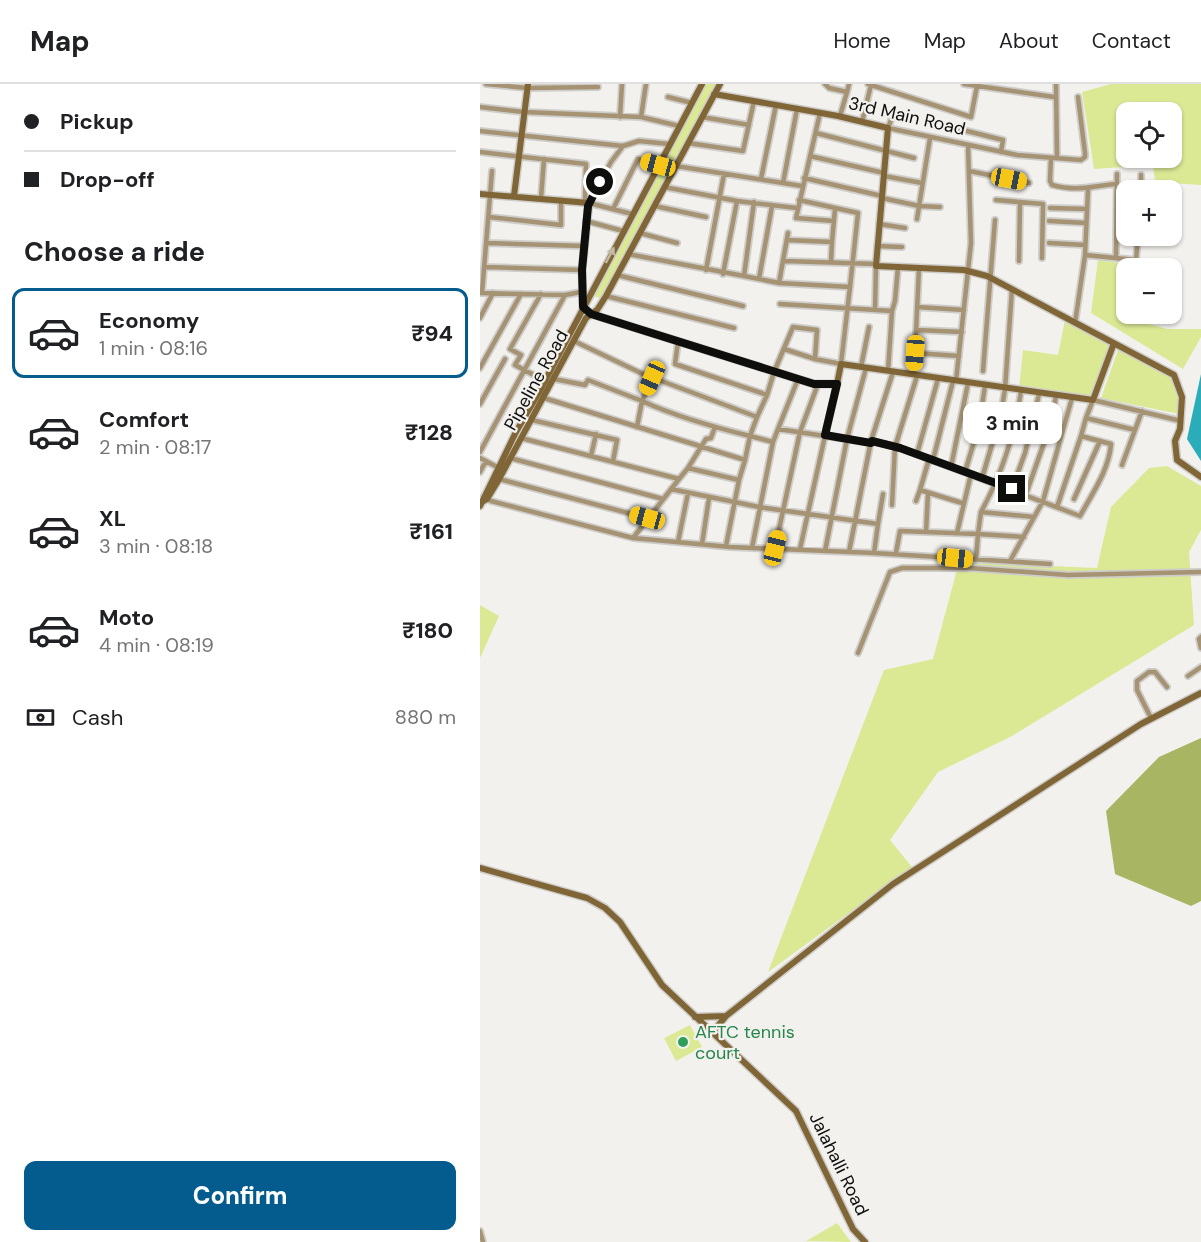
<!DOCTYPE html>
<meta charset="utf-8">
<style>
body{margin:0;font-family:"DM Sans",sans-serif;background:#f6f6f6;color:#202124;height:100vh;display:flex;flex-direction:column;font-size:22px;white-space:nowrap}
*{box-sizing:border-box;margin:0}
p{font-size:20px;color:#757577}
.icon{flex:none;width:33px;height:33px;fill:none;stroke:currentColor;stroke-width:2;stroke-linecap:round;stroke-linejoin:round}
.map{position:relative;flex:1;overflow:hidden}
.panel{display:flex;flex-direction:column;background:#fff;width:480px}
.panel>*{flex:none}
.banner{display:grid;align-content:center;height:132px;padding:0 24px;background:#fff}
.fabs{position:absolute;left:636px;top:18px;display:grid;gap:12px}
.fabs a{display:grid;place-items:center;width:66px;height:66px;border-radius:12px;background:#fff;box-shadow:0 2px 4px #0004;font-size:30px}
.end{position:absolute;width:27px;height:27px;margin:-14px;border:8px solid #0e0e0d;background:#fff;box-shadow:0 0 0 3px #fff}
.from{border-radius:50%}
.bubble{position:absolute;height:42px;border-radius:12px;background:#fff;box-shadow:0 2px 4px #0004;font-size:20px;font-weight:800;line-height:42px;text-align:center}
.car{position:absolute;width:18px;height:36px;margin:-18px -9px;border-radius:8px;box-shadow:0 0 4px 2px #0007;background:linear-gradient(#f5c518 24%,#345 0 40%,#f5c518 0 76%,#345 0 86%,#f5c518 0)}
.banner b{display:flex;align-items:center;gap:21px;height:57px;font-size:22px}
.banner b+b{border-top:2px solid #e0e0e0}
.banner i{width:15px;height:15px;background:#202124}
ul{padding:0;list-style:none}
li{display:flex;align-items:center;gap:18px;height:90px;margin:0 12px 9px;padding:0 12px;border:3px solid transparent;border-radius:12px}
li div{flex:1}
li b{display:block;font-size:22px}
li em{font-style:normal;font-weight:800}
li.active{border-color:#035c8d}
li>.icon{width:54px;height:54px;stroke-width:1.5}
h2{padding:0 24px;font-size:27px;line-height:72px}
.pay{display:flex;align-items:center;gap:15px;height:66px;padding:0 24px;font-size:22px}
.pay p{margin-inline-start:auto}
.button{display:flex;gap:12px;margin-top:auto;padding:12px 24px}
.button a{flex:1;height:69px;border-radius:12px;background:#035c8d;color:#fff;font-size:24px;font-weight:800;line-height:69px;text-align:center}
header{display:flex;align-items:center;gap:36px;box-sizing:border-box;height:84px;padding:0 30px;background:#fff;border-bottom:2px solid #e0e0e0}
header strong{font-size:28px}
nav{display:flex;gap:33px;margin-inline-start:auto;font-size:21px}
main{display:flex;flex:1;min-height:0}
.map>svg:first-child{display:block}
</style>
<header>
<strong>Map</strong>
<nav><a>Home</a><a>Map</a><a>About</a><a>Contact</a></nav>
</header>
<main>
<section class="panel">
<div class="banner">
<b><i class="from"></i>Pickup</b>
<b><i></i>Drop-off</b>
</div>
<h2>Choose a ride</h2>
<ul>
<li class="active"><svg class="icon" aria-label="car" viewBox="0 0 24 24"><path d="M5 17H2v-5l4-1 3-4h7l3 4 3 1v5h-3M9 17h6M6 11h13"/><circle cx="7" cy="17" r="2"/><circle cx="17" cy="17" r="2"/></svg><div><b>Economy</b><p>1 min · 08:16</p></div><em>₹94</em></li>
<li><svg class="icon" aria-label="car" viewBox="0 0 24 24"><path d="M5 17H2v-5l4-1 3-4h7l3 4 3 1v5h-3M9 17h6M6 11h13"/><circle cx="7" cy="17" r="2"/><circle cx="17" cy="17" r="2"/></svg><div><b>Comfort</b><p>2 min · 08:17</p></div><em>₹128</em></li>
<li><svg class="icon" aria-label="car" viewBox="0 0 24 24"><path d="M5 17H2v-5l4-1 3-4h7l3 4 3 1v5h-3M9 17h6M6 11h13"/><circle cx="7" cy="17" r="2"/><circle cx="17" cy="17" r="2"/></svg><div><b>XL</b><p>3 min · 08:18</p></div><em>₹161</em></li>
<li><svg class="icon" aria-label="car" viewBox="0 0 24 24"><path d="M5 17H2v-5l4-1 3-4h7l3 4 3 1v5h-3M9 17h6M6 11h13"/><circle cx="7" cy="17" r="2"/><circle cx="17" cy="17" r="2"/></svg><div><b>Moto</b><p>4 min · 08:19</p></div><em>₹180</em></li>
</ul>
<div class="pay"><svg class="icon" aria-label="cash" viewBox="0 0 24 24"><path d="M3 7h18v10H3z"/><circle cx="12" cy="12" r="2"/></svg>Cash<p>880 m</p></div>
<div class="button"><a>Confirm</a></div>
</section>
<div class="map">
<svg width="721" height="1158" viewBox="0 0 721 1158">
<rect width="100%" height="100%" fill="#f2f1ee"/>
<path fill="#dbe995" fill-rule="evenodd" d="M223,0H237L123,215L110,211Z
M631,0H721V101L675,98L673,81L614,85L602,8ZM646,28H692V74H646Z
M618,176L669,183L646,184V230H666L665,239L687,245H721V253L703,285L611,229Z
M585,236L629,261L610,313L539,305L543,266L578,271Z
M638,266L693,293L698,312L699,330L621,314Z
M687,382L721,402V446L709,468L714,541L532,652L458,688L410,756L432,783L288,888L404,586L453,575L479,478L617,484L631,423L669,384Z
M0,521L19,532L0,574Z
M210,941L222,963L196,977L184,954Z
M357,1139L371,1158L326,1157Z"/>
<path fill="#a8b563" d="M721,654V817L711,822L635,790L626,727L679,673Z"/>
<path fill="#2aadb8" d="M721,290V377L707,355Z"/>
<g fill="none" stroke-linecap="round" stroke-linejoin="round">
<defs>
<path id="street" d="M6,0L47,4L118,3
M345,0L349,4L367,8L369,0
M388,0L491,33L497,2
M484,0L574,13
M576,0L577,74
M188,13L212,19
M0,23L44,28L161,33L199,42
M414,28L408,44L537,71L601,76L605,73V69L598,13
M340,29L316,134L354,137
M360,32L367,8
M140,33L142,0
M161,33L166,0
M222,33L269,41
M382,38L391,1
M475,44L523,56L521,68
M0,47L143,62L159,57L189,60
M336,49L434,74
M208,59L263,67L274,17
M143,62L131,78L109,119L152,130
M0,68L106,80L105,117
M330,72L404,89
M571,74L570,97L572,101C599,108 611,102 637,100
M196,82L303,99L317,25
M489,87L549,99
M404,92L442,99
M324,94L402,112
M281,95L296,21
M303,99L322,102
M184,103L257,117L317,124
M661,106V91
M61,114L64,75
M402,114L439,122L460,123
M516,116L563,120L562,174
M175,122L226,133
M570,124L607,125
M133,125L158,75L178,81
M9,133L81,141V116
M437,135L450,54
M106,137L143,147
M569,137L606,139
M399,140L425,144
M160,149L197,159
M308,149L299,199L370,203L378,129L319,116
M307,156L352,158L351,178
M352,158L355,125
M7,159L104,162
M569,159L605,161
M397,162L422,163
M148,170L264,192L274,118
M605,171L656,176L658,152
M636,173L637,90
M304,177L396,180
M539,177L540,118
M6,183L102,186
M226,186L244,90
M243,190L257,117
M137,191L263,222
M264,192L299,199
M279,195L292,122
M0,209L85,211L101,208
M2,209L12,87
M61,210L30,265L41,271L35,281L67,298
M126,212L254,244
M300,220L412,227L408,287
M437,223L484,226
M395,226L396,182
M412,227L415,217L418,183
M0,234L13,209
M595,239L605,171L608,106
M437,246L482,248
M94,257L163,290L277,333L287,311
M198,258L195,280L287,311L294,288L313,243L337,246L335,275L361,280L370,203
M304,265L335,275
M435,269L479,272
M381,283L389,243
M0,284L41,210
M503,287L515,136
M434,291L439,184
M172,294L162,317C197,333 233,343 270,352L277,333
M74,295L105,301L108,296L162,317L157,343
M476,297L491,159L488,62
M357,300L345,352L391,359
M64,314L265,376L270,352L293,358L298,345L345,352L320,465
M0,320L25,275
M606,334L613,316L701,337
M52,336L137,356L133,377
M298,345L318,295
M655,346L662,327
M41,354L199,395L208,384L259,396L265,376
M391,357L413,288
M0,368L85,211
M437,370L458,295
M111,372L116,350
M0,374L19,384
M30,374L183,415
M449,375L440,406L482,419
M453,376L473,297
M471,383L488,299
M208,384L226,355L231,354L235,343
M0,388L6,377
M485,388L499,341L505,302
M502,394L521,330L525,305L532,205
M19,395L167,434
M191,405L279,423L398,440L394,469L570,480
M532,405L545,369L559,310
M546,410L571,339L576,312
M4,413L11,417L153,454L199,395
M594,415L620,357
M436,417L440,406
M412,421L415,363L437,292
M577,423L601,352
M501,428C522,390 535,350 541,307
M398,440L403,410
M446,448L448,409
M477,449L491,390
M544,453L498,450L501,428L554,433
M153,454L250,463L394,469
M198,458L208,409
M222,460L229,414
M246,462L259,396
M272,464L293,358
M295,464L320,348L338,300
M345,467L367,355L386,284
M369,468L391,357L420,364L600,432C612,410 629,386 631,360L601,352L606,334L655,346L642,381
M416,469L420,447L498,450L496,476
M530,477L563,417L592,314
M721,553L719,555L721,564
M378,569L410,488L422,484H489L588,491L721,488
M708,592L721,583
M671,634L657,606V597L669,588H675L687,603
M0,1147L3,1158"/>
<path id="secondary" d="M234,10L358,32L408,44L396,182L484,186L507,192L694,291L702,313L700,345L695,357L697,376L721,393
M0,110L109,119L102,186L103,223L111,230L334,300H357L361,280L613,316L634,259
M34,112L48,0
M2,418L7,415L18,397L106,234L117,226L126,212L240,0
M0,422L36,348L58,310L222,0
M0,784L107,814L125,824L140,838L182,901L316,1027L373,1145L385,1158
M215,933L246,932
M232,949L246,932L413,800L661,640L721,609"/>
</defs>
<use href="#street" stroke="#cecdca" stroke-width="8"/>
<use href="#secondary" stroke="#cecdca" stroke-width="9"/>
<use href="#street" stroke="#a59374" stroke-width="4.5"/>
<use href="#secondary" stroke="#806636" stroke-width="6"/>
</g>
<defs><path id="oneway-solid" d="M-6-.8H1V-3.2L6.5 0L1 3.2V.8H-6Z" transform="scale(1.5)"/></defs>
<use fill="#c4b9a4" href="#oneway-solid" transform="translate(130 171) rotate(-62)"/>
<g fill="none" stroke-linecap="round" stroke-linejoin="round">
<path stroke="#0e0e0d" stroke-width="8" d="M120,98L108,122L102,186L103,223L111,230L334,300H357L345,351L391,359L392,357L420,364L532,405"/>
</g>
<circle fill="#2e9e5b" stroke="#f2f1ee" stroke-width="2" cx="203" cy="958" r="6"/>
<g text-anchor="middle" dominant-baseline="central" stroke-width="4.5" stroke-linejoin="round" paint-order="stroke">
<g font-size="18" fill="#0e0e0d" stroke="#f2f1ee">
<text transform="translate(427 32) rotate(13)">3rd Main Road</text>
<text transform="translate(56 296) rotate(-61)">Pipeline Road</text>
<text transform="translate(359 1080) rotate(64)">Jalahalli Road</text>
</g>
<g font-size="18" fill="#27864d" stroke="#f2f1ee" text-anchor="start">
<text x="215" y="948">AFTC tennis<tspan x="215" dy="21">court</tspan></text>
</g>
</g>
</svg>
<div class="fabs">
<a><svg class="icon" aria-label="locate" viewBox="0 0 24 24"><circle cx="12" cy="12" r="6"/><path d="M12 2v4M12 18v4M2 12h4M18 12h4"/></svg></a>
<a>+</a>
<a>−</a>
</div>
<i class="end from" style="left:120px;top:98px"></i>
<i class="end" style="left:532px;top:405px"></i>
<div class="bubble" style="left:483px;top:318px;width:99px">3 min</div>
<i class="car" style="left:178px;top:81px;rotate:285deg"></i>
<i class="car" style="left:529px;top:95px;rotate:101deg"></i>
<i class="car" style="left:435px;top:269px;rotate:184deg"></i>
<i class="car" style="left:172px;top:294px;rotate:204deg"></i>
<i class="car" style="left:167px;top:434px;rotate:285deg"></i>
<i class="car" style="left:295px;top:464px;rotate:14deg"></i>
<i class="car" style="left:475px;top:474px;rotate:96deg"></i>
</div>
</main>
